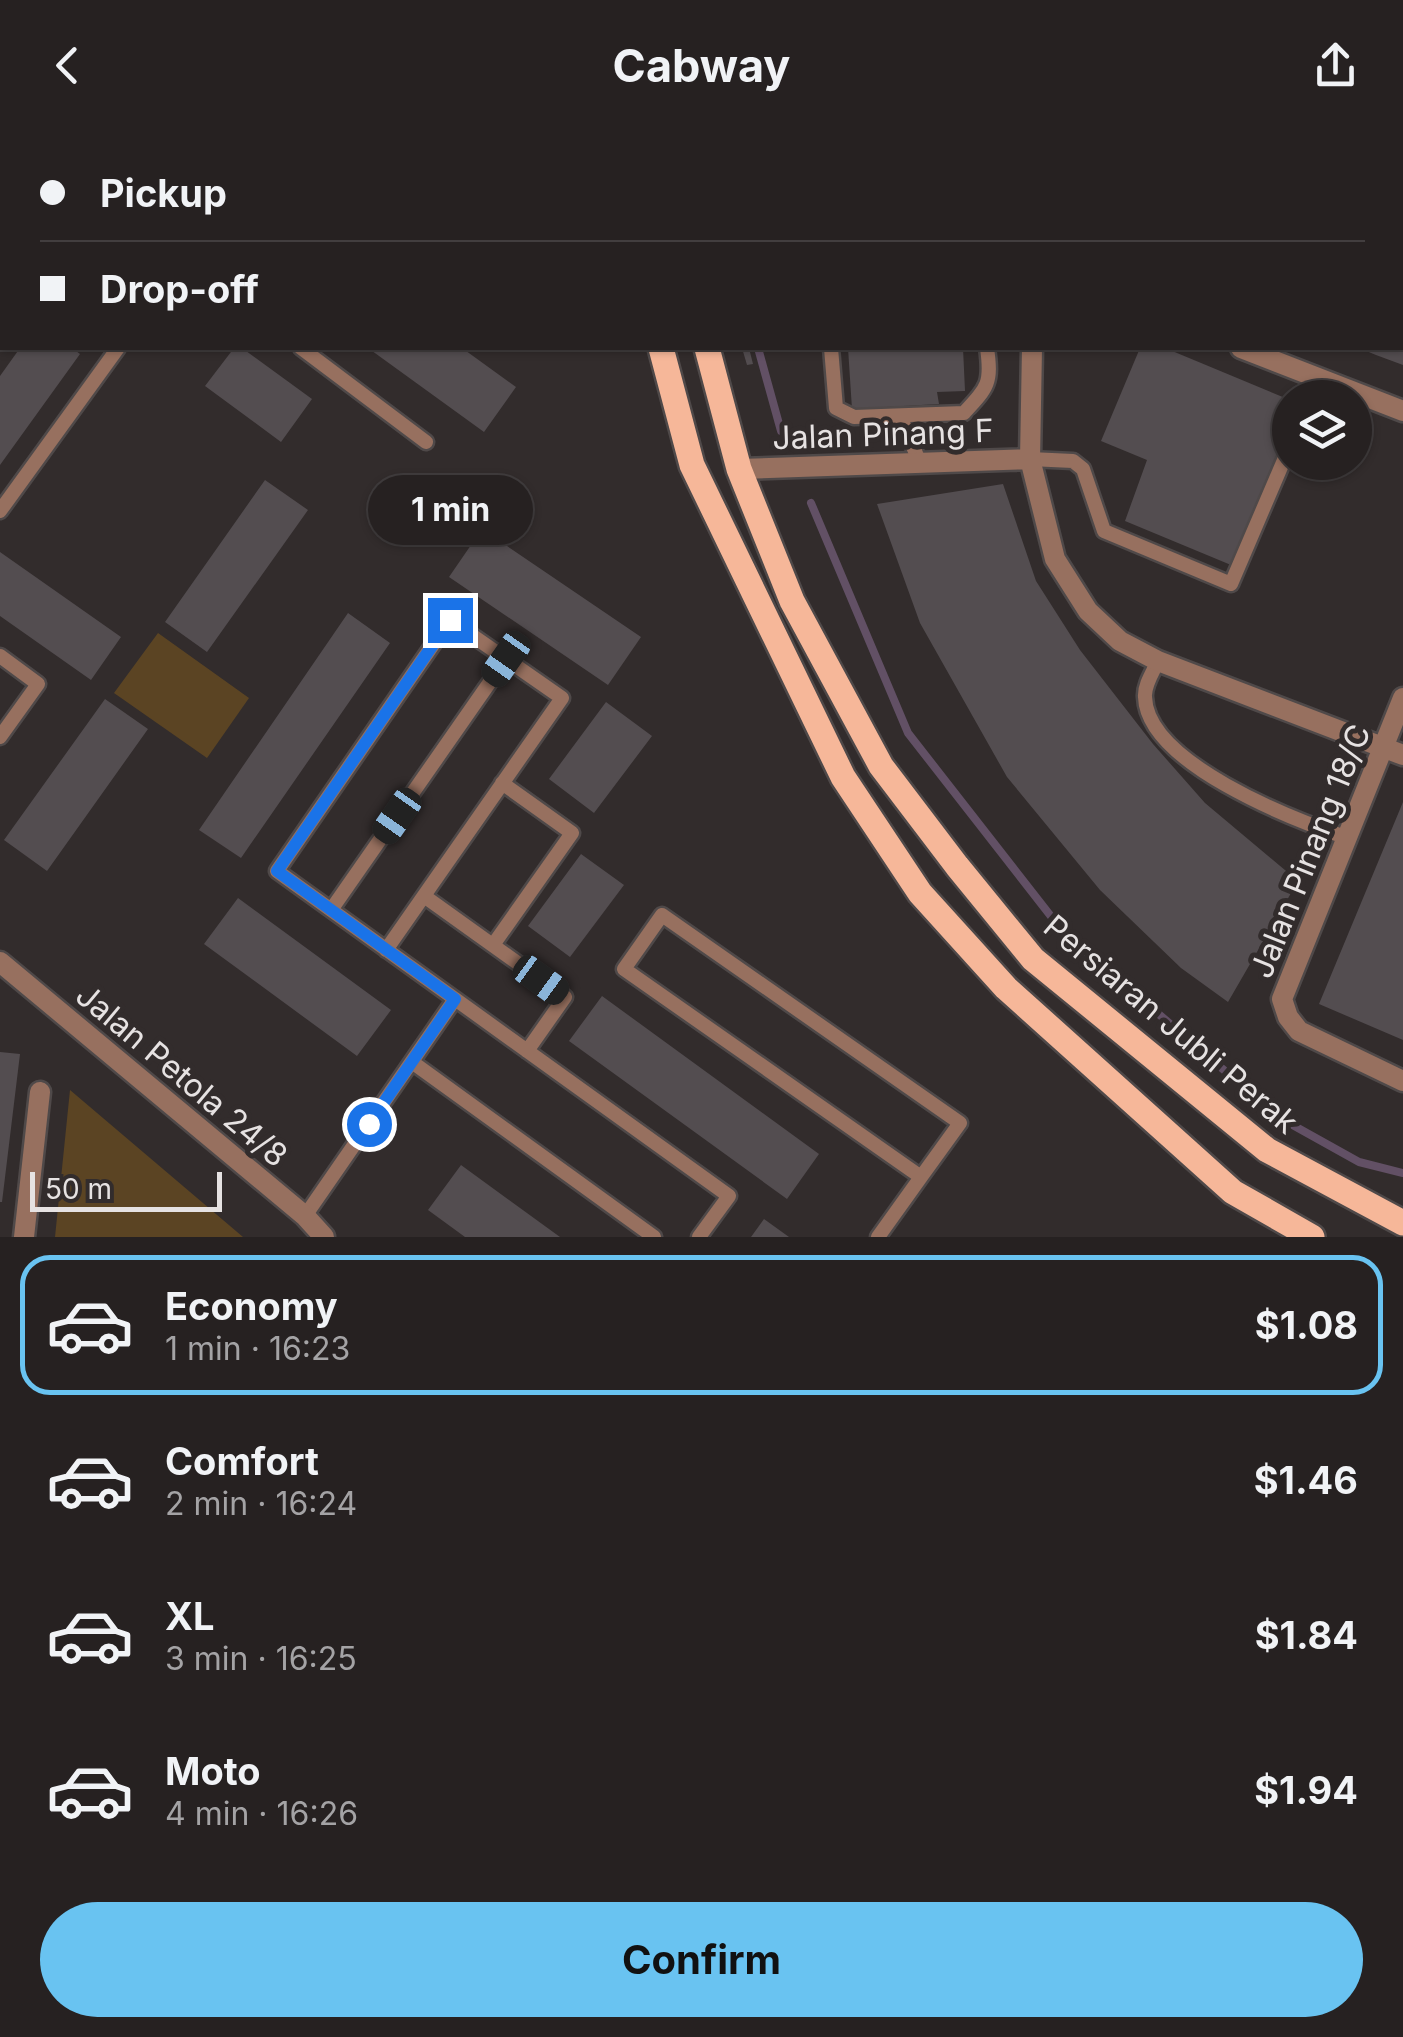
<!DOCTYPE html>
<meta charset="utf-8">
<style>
body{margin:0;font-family:Inter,sans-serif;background:#2e292a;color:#f1f3f6;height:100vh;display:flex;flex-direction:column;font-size:38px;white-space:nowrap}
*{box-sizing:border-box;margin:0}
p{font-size:32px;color:#a4a3a5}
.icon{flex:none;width:55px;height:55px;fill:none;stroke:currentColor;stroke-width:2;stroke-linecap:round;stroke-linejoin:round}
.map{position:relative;height:1107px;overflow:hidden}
.sheet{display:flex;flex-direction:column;background:#262121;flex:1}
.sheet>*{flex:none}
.banner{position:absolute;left:0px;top:0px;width:1405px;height:220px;box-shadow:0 2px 8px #0004,0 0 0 2px #423e3f;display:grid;align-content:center;height:220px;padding:0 40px;background:#262121}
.buttons{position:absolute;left:1272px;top:250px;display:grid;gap:20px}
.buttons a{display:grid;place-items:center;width:100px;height:100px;border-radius:50%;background:#262121;box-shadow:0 2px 8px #0004,0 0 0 2px #423e3f;font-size:50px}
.scale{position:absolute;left:30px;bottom:25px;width:192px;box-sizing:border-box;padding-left:10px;border:5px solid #e6e2e2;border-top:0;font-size:28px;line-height:35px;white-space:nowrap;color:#e6e2e2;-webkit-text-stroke:8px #322c2c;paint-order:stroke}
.end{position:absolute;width:45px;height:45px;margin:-22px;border:12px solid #1a73e8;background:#fff;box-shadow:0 0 0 5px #fff}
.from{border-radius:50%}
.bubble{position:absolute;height:70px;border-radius:35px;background:#262121;box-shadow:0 2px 8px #0004,0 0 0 2px #423e3f;font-size:32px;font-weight:700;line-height:70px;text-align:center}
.car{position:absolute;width:30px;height:60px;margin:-30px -15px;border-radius:12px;box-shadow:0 0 8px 2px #0007;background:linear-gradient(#222 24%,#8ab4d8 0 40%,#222 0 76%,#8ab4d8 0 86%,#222 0)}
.banner b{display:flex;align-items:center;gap:35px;height:95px;font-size:38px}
.banner b+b{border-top:2px solid #423e3f}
.banner i{width:25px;height:25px;background:#f1f3f6}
ul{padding:18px 0 0;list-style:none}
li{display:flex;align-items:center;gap:30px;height:140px;margin:0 20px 15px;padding:0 20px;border:5px solid transparent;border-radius:30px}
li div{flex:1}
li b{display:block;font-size:38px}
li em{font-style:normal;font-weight:700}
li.current{border-color:#69c3f1}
li>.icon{width:90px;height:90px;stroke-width:1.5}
.button{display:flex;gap:20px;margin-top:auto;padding:20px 40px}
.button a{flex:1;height:115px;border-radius:60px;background:#69c3f1;color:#111;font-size:40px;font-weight:700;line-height:115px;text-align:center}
header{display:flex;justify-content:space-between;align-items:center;height:130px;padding:0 40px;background:#262121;font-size:45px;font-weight:700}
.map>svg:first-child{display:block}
</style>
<header><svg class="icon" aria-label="back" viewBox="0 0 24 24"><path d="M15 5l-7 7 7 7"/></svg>Cabway<svg class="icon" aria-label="share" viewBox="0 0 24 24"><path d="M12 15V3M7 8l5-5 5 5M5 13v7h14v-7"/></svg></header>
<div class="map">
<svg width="1403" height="1107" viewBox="0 0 1403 1107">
<rect width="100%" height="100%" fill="#322c2c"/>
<path fill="#5b4423" d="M158,503L249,568L207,628L114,563Z
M70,960L243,1107H55Z"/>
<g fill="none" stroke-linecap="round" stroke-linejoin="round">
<path stroke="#625065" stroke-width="8" d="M725,2V0
M758,218L781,301
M811,373L908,603L1064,803L1280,988L1359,1032L1403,1043"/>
</g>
<path fill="#534d50" d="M20,218H72L80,224L0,335V246Z
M234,218H242L312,269L281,312L205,256Z
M368,218H462L516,257L484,302Z
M742,218H749L753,234L747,235Z
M848,218H963L965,261L937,262L939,274L852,279Z
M1140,218H1165L1290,270V292L1231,435L1125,391L1147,330L1101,311Z
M1359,218H1403V235L1376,225Z
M265,350L308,380L207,522L165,492Z
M1003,354L1036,451L1080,520L1153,614L1205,673L1298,751L1228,872L1181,838L1100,760L1007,647L920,493L877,374Z
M482,399L641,507L608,555L449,447Z
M0,422L121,507L91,550L0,486Z
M348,483L390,513L241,728L199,700Z
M105,569L148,599L47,741L4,710Z
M606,572L652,606L594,683L549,649Z
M1403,672V910L1319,874Z
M581,724L624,755L570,827L528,796Z
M238,768L391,880L357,926L204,814Z
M602,866L819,1024L787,1069L569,911Z
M0,922L20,924L2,1072H0Z
M461,1035L560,1107H465L428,1080Z
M764,1089L789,1107H751Z"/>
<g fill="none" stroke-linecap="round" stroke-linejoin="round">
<defs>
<path id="service" d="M13,0L16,2
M1091,0L1097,2
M792,2V0
M951,2V0
M1348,2L1349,0
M1402,130H1403
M301,218L426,312
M831,218L836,278L854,287L964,283C988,257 992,253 987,218
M1311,268L1319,248
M900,286L920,333
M1030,329L1073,331L1083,339L1104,401L1231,454L1290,316
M0,381L118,218
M0,526L38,554L0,607
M1158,531C1153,542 1144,555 1145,567C1147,633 1292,689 1345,707
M424,766L565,867L527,921
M331,780L506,529
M662,785L960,993L921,1047L624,839Z
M493,815L572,703L502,653
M386,820L562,568L450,490L277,741L729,1066L699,1107
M412,932L654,1107
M305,1086L455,869
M878,1107L921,1047"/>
<path id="minor" d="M1060,2L1061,0
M1032,218L1030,329L1055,429L1088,481L1120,511L1158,531L1403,625
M1241,218L1403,281
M739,339L1030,329
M1403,568L1282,869L1288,887L1299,901L1403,951
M24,1107L40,962"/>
<path id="tertiary" d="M0,832L305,1086L324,1107"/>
<path id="primary" d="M625,0V2
M683,2V0
M661,218L692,335L843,647L920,763L1006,858L1233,1062L1312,1107
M707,218L739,339L792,471L881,636L957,736L1033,829L1267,1020L1403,1093"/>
</defs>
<use href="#service" stroke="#4f4949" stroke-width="19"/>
<use href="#minor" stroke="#4f4949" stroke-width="25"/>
<use href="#tertiary" stroke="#4f4949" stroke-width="25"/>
<use href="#primary" stroke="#4f4949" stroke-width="30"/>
<use href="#service" stroke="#97705f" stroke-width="14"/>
<use href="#minor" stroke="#97705f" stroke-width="20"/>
<use href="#tertiary" stroke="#97705f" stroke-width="20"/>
<use href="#primary" stroke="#f6b799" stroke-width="25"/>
</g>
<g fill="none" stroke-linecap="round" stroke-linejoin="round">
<path stroke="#1a73e8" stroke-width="12" d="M369,994L455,869L277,741L450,490"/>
</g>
<g text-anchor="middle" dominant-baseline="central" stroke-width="10" stroke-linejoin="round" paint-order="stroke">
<g font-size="32" fill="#e6e2e2" stroke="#322c2c">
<text transform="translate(883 304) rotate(-2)">Jalan Pinang F</text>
<text transform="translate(1310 721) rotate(-68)">Jalan Pinang 18/C</text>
<text transform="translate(1171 894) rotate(40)">Persiaran Jubli Perak</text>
<text transform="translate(182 945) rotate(40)">Jalan Petola 24/8</text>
</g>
</g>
</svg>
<div class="buttons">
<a><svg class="icon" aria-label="layers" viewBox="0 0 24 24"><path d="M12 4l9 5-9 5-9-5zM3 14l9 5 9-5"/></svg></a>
</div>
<div class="scale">50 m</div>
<i class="end from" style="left:369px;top:994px"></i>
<i class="end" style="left:450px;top:490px"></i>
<div class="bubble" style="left:368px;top:345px;width:165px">1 min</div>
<i class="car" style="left:506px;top:529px;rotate:215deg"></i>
<i class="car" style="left:397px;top:686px;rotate:215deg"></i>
<i class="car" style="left:541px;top:850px;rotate:126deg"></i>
<div class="banner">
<b><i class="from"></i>Pickup</b>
<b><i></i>Drop-off</b>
</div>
</div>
<section class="sheet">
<ul>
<li class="current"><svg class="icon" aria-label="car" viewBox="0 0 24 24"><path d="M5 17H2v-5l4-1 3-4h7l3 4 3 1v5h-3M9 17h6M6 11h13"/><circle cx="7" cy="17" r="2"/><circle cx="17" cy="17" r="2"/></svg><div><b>Economy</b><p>1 min · 16:23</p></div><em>$1.08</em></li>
<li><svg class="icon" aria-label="car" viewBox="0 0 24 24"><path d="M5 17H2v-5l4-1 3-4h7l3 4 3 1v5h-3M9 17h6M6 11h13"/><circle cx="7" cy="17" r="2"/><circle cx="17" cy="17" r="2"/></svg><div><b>Comfort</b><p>2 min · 16:24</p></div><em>$1.46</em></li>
<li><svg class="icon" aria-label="car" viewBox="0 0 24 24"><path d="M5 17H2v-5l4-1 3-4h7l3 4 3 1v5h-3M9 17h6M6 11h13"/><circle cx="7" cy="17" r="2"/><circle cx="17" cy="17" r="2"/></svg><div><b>XL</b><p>3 min · 16:25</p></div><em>$1.84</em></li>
<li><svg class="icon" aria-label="car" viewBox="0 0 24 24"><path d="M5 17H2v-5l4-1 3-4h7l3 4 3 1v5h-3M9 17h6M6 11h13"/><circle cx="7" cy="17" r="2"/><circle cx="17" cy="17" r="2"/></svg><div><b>Moto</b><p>4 min · 16:26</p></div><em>$1.94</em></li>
</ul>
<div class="button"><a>Confirm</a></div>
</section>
